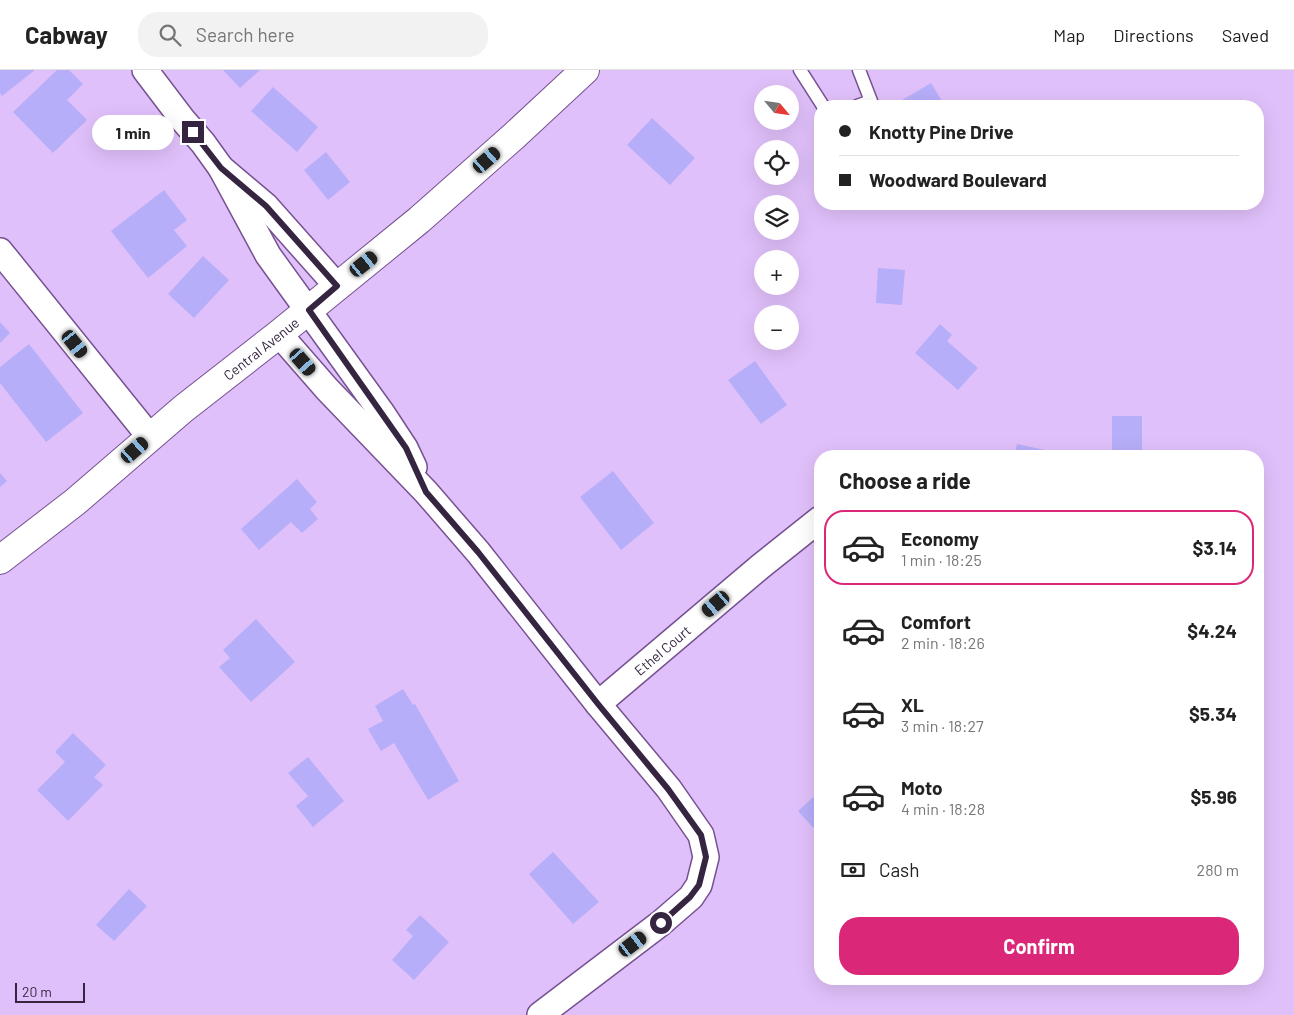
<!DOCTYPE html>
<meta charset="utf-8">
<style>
body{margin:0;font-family:Barlow,sans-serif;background:#f2f2f2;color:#222;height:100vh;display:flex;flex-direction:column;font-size:19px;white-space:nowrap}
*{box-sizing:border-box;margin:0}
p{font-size:16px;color:#767676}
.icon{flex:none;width:28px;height:28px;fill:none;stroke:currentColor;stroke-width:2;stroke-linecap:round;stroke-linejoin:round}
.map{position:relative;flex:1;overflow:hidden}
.details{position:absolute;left:814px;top:380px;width:450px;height:535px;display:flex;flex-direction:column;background:#fff;border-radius:20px;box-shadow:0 5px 20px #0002}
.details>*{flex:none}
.guide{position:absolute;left:814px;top:30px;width:450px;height:110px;border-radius:20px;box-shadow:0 5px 20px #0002;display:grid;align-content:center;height:110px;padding:0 25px;background:#fff}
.needle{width:32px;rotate:119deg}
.controls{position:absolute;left:754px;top:15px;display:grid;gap:10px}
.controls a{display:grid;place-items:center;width:45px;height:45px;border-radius:50%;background:#fff;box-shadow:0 5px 20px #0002;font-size:25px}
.scale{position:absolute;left:15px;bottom:12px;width:70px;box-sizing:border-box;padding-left:5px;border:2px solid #352541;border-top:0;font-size:14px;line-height:18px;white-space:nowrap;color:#352541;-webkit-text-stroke:4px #e0c0fa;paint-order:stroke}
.end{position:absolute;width:22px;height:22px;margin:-11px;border:6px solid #352541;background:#fff;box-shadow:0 0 0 2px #fff}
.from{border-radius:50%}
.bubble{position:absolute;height:35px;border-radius:18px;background:#fff;box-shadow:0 5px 20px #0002;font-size:16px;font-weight:700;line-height:35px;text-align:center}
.car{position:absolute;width:15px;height:30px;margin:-15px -8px;border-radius:6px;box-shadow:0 0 4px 1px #0007;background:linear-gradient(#222 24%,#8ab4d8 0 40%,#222 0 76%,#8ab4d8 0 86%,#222 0)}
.guide b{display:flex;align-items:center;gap:18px;height:48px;font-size:19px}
.guide b+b{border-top:1px solid #e0e0e0}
.guide i{width:12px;height:12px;background:#222}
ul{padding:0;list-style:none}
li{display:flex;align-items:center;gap:15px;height:75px;margin:0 10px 8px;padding:0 15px;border:2px solid transparent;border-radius:20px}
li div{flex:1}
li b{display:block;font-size:19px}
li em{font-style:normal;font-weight:700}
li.on{border-color:#db2777}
li>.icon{width:45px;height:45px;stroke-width:1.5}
h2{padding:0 25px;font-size:22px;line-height:60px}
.pay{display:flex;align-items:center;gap:12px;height:55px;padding:0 25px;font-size:19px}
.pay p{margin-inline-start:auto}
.cta{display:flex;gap:10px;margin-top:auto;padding:10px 25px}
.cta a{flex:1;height:58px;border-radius:20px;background:#db2777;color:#fff;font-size:20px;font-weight:700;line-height:58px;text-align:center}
header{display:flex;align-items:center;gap:30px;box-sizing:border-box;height:70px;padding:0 25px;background:#fff;border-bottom:1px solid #e0e0e0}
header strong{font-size:24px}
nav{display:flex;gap:28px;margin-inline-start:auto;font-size:18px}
.search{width:350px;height:45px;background:#f2f2f2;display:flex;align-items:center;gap:12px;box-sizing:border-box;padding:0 18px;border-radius:20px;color:#767676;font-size:19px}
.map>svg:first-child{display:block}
</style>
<header>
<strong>Cabway</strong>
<div class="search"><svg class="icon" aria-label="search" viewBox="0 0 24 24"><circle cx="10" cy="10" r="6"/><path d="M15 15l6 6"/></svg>Search here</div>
<nav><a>Map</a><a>Directions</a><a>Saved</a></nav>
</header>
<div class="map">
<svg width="1294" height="945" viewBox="0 0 1294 945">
<rect width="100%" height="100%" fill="#e0c0fa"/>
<path fill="#b7aef9" d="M0,0H35L2,26L0,23Z
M57,0H69L83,14L67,30L87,50L53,83L13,42Z
M223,0H260L240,18Z
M931,13L945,36H892Z
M273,17L318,57L297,82L251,41Z
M652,48L695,88L670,115L627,75Z
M326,82L350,112L328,130L304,100Z
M164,120L187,150L174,160L187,176L148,208L111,161Z
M203,186L229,210L194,248L168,224Z
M878,198L905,200L902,235L876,233Z
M0,252L10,263L0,273Z
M940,254L952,265L947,271L978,298L958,320L915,283Z
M29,274L83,343L46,372L0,313V297Z
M755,291L787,335L761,354L728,310Z
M1112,346H1142V386H1112Z
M1017,374L1045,380L1044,386H1014Z
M613,401L654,453L621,480L580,427Z
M0,403L7,411L0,417Z
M297,409L317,432L310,439L318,449L302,463L291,452L259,480L241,459Z
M256,549L295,592L251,632L219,597L230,588L223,580Z
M403,619L413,635L415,634L459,711L428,730L394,673L381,681L368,659L383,651L375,636Z
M73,663L106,695L94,707L103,715L68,751L37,720L65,692L55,682Z
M308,687L344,731L313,757L296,736L308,726L288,703Z
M820,721V765L798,741Z
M553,782L599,832L573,854L529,804Z
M129,819L147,836L114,871L96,855Z
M420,845L449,872L414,910L392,890L413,866L406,860Z"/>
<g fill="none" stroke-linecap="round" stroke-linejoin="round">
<defs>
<path id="lane" d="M800,0L823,36
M857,36L871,31L859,0"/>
<g id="street">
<path d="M145,0L183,50L203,73L221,98L266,136L337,216"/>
<path d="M221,98L268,185L382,343L405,378L414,397"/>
<path d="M0,181L150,367"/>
<path d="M279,264L327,319L426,422L478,482L598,634L669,719L701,765L706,787L699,815L691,827L661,853L540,945"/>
<path id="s1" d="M598,634L761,496L820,449"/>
</g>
<g id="secondary">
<path id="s2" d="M0,490L75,432L183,339L279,264L419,150L514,66L585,0"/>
</g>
</defs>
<use href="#lane" stroke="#765191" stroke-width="15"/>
<use href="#street" stroke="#765191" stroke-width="28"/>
<use href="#secondary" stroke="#765191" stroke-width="30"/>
<use href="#lane" stroke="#fff" stroke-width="12"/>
<use href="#street" stroke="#fff" stroke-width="25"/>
<use href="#secondary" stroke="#fff" stroke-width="28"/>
</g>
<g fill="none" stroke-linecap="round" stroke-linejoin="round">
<path stroke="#352541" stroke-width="6" d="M193,62L221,98L266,136L337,216L309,240L406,378L426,422L478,482L598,634L668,719L701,765L706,787L699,815L690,827L661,853"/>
</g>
<g text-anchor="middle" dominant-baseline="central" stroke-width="4" stroke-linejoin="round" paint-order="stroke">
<g font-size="14" fill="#352541" stroke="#e0c0fa">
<text stroke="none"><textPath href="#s2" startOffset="336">Central Avenue</textPath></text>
<text stroke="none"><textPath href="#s1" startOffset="84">Ethel Court</textPath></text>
</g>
</g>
</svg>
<div class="controls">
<a><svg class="needle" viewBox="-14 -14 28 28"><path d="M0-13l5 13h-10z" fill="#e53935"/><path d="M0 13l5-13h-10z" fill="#767676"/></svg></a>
<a><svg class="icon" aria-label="locate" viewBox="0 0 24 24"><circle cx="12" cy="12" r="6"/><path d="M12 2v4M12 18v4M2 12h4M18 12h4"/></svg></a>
<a><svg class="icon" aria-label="layers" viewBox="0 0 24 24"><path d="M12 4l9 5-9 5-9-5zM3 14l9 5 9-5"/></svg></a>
<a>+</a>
<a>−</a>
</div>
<div class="scale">20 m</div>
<i class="end from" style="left:661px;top:853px"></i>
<i class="end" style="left:193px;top:62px"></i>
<div class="bubble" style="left:92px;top:45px;width:82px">1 min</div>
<i class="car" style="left:487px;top:90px;rotate:49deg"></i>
<i class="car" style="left:364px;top:194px;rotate:51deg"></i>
<i class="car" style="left:75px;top:274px;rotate:141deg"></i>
<i class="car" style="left:303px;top:292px;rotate:139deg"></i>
<i class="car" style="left:135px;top:380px;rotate:49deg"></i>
<i class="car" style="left:716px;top:534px;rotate:230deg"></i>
<i class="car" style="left:633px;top:874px;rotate:53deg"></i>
<div class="guide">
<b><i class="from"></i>Knotty Pine Drive</b>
<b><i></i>Woodward Boulevard</b>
</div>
<section class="details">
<h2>Choose a ride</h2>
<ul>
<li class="on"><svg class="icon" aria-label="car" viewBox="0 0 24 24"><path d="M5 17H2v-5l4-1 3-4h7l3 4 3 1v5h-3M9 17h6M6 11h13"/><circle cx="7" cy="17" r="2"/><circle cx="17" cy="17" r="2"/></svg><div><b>Economy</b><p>1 min · 18:25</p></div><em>$3.14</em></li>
<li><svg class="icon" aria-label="car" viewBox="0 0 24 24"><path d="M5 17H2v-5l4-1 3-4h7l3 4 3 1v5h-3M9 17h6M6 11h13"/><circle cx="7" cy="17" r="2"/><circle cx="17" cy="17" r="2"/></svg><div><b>Comfort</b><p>2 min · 18:26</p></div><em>$4.24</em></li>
<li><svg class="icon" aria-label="car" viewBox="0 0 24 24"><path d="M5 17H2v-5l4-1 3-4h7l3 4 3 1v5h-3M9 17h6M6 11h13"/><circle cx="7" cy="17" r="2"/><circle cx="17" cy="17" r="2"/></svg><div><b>XL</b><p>3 min · 18:27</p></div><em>$5.34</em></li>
<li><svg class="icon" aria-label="car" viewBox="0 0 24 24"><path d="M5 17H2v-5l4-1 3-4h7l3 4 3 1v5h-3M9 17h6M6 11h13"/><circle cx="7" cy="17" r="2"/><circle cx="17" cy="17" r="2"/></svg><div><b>Moto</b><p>4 min · 18:28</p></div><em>$5.96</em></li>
</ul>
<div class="pay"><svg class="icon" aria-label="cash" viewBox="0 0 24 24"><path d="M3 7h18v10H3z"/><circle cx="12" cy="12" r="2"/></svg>Cash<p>280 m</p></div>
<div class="cta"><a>Confirm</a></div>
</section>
</div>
